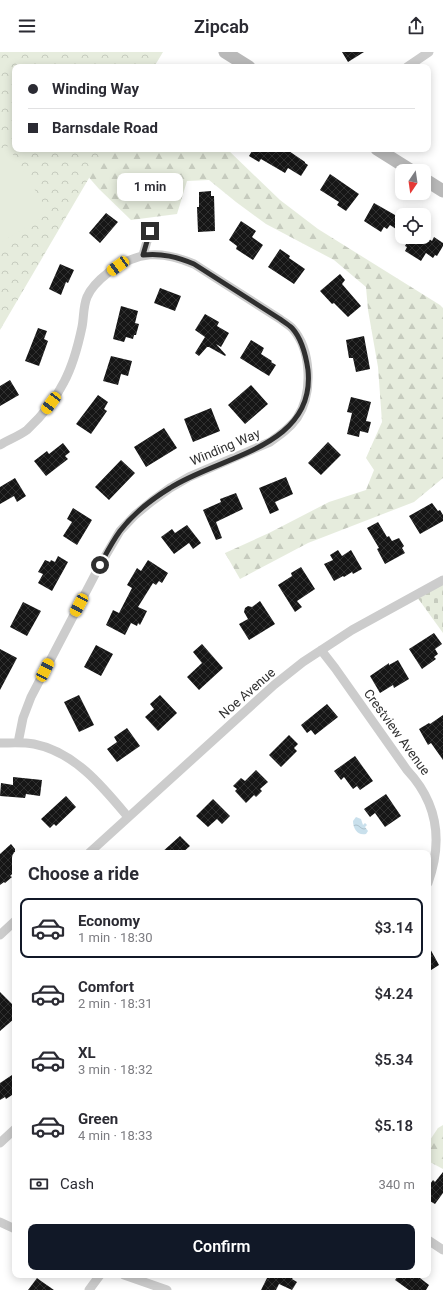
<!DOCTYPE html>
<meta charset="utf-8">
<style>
body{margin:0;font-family:Roboto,sans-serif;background:#f7f7f7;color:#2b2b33;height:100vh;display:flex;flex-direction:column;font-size:15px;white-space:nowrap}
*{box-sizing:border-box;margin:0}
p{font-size:13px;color:#7c7c81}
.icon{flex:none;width:22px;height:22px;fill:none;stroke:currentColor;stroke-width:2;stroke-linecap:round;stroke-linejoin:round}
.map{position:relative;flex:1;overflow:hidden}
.panel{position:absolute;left:12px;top:798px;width:419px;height:428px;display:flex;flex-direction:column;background:#fff;border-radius:8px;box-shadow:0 2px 10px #0003}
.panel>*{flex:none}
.top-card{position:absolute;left:12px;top:12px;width:419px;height:88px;border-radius:8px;box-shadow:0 2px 10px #0003;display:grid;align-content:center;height:88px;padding:0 16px;background:#fff}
.needle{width:26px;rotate:193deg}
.buttons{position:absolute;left:395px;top:112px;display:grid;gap:8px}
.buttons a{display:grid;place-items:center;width:36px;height:36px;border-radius:8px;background:#fff;box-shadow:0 2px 10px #0003;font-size:20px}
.end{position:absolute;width:18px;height:18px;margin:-9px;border:5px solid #2f2f2f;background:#fff;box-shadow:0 0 0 2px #fff}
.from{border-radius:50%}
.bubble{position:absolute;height:28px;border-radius:8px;background:#fff;box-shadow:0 2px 10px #0003;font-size:13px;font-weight:600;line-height:28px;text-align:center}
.car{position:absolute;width:12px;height:24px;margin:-12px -6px;border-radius:5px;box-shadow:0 0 3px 1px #0007;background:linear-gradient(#f5c518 24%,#345 0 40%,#f5c518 0 76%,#345 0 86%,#f5c518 0)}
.top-card b{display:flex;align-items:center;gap:14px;height:38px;font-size:15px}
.top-card b+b{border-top:1px solid #e1e1e2}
.top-card i{width:10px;height:10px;background:#2b2b33}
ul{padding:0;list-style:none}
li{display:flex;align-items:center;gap:12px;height:60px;margin:0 8px 6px;padding:0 8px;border:2px solid transparent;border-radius:8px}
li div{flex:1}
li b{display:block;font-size:15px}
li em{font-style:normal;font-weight:600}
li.current{border-color:#111827}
li>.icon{width:36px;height:36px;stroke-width:1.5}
h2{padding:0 16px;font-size:18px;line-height:48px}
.pay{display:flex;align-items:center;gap:10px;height:44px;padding:0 16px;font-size:15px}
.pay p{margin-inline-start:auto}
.action{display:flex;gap:8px;margin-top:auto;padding:8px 16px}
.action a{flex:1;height:46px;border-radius:8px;background:#111827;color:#fff;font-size:16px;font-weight:600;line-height:46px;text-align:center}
header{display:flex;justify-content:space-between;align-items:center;height:52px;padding:0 16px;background:#fff;font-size:18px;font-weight:600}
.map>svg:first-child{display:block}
</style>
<header><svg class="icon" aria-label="menu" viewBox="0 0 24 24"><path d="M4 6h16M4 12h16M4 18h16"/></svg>Zipcab<svg class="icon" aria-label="share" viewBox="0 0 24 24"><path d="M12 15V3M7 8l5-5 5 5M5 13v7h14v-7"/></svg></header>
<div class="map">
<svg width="443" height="1238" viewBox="0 0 443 1238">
<defs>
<pattern id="forest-firs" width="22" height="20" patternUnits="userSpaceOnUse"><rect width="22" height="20" fill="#e6ecdd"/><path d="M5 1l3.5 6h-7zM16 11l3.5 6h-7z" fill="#c6cbbe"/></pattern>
<pattern id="cemetery-stones" width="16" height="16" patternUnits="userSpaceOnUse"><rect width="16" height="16" fill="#e6ecdd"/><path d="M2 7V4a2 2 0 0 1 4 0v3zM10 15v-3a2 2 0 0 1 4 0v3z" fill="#c6cbbe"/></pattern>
<pattern id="park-crowns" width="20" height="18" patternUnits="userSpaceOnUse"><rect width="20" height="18" fill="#e6ecdd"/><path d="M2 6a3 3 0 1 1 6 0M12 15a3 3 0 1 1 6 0" fill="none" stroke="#c6cbbe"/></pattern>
<pattern id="water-waves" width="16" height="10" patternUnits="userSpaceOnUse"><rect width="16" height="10" fill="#c9e0ec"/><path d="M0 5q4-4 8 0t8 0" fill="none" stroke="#adc0cb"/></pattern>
<pattern id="building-cross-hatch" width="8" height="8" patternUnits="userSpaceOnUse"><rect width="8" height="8" fill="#161616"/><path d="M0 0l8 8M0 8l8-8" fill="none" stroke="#303030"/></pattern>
</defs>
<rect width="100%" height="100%" fill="#fff"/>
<path fill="url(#forest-firs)" d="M64,97H227L280,148L318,177L440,253L443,256V426L414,450L308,491L240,527L225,501L269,481L329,450L366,438L374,418L366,406L382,370L378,315L368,258L366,235L334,208L266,172L236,150L209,128L187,129L177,162L131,168L99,137Z
M443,1073V1117L428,1109V1091L438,1076Z"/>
<path fill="url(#cemetery-stones)" d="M443,530V581L417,545Z"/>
<path fill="url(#park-crowns)" d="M0,0H163L154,15H15V97H106L0,278Z"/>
<path fill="#e6ecdd" d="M8,94L49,161L0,191V99Z"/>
<path fill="url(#water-waves)" d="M356,765L361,767L363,773L365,771L367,773L365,775L368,779L366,782C358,784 353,777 353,769Z"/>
<path fill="url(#building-cross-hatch)" d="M342,0H364L348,10Z
M253,97H286L305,110V111L308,113L301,124L288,116L285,121L261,107L259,110L249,104Z
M330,122L359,142L346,159L337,153L339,150L320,138Z
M211,139V144H214L215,179L198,180L197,155H199V140Z
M374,151L402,167L396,177L390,173L387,177L384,175L381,180L364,169Z
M106,161L118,170L100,191L89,181Z
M241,169L256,179L252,185L263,193L253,208L236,197L237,194L229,188Z
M410,185H426L432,189L434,185L443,191V194L437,204L435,203L433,206L426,201L421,209L405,199L407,195L405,194Z
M280,197L290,204L289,206L305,217L294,232L268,215Z
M60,212L74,218L68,231L66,230L61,243L49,237Z
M340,222L345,228L342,232L361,254L348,265L334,251L332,252L320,239Z
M160,236L181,244L175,259L154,251Z
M121,254L138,259L135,271L139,272L136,283H134L133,287L126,285L124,290L113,287Z
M205,262L219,270L217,274L229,281L221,295L216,292L226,303L225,304L209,295H207L199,304L195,301L205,285L195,278Z
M38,276L47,279L44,287L48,289L39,314L25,309Z
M364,284L370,317L356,320L353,306H349L346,288Z
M251,288L264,296L261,302L272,309L271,310L276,313L269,324L240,306Z
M111,304L132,309L128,324L121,322L118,333L103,329Z
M10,328L19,343L0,354V334Z
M251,333L268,352L245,372L228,353Z
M98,343L108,350L104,357L107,359L91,382L76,372Z
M351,345L371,350L366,369L371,370L368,381L360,379L359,385L347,382L352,361L347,360Z
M211,356L220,379L193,390L184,367Z
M164,376L177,396L146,415L134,395Z
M328,390L341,403L321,423L308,411Z
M63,391L70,400L65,404L68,407L46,424L34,409L47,399L49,402Z
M121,408L135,421L109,448L95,435Z
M286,425L293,442L275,450L279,458L270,462L259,436Z
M15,426L26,444L17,450L14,444L0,452V435Z
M236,441L243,457L216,470L222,486L216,488L203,458L221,450L220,447Z
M432,451L438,459L440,458L443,463V469L420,482L409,464Z
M73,456L92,468L77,493L63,484L72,470L67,467Z
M378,470L387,485L389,484L392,489L399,486L404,494L402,496L405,501L385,512L377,497L379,496L367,476Z
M187,473L201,491L193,497L189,491L174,502L161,485L172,477L175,481Z
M338,498L342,504L351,498L362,517L353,522L352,520L344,525L343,524L334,529L324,512L333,508L330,503Z
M58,504L68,510L52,539L38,531L43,522L38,520L45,508L50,510L51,508L55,510Z
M148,508L168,521L162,531L159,529L156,533L153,531L138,555L147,559L140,573L138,571L137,574L131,571L125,583L106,573L113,558L119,561L132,536L127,533L137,516L141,519Z
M301,515L315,537L297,549L302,555L295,560L278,533L292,524L291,521Z
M260,549L275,572L249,588L239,572L248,567L244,560L245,556L248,554L252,555Z
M23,550L41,559L27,584L10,575Z
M434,581L442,592L435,597L438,602L434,605L436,607L422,617L409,597Z
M202,592L223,616L199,638L187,625L202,611L193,600Z
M96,593L113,602L101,624L84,615Z
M0,597L17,606L0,638Z
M398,608L409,627L394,636L393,633L380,641L370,624L389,611V613Z
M79,643L94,673L79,680L64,650Z
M160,643L177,661L158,679L145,665L154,657L150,652Z
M327,652L338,665L315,683L311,678L307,681L301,673Z
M443,663V708L431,691L428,693L419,677L429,671L430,672Z
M127,676L140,694L117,710L107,697L117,690L114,685Z
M289,683L298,692L294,696L297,699L281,715L269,703Z
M355,704L373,729L360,738L357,734L353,737L344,725L341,728L334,719Z
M256,718L268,730L260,737L262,739L256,745L254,743L246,751L235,739L237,737L233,734L241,726L245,729Z
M13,725L42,728L40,744L26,742L25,746L0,744L1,731L13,733Z
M386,742L401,764L385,775L375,761L370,765L364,757Z
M66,744L76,755L56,774L54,772L50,776L41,767Z
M213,747L230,764L222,772L217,767L208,775L196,764Z
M180,784L190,794L182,801H161Z
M11,792L15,797V819L10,824L12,825L5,831L4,830L0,833V802Z
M428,893L439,913L428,920Z
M0,940L15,955V966L0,979Z
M15,1021V1041L6,1047L5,1045L0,1048V1031Z
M443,1120V1141L435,1152L428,1148V1135L433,1128L435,1130Z
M262,1223H295L292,1227L297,1230L292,1238L279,1232L276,1238H261L267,1226Z
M399,1223H416L429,1233L426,1238H409L395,1228Z
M37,1226L41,1229L54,1238H28Z"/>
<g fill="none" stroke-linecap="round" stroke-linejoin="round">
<path stroke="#ccc" stroke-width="9" d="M407,15L429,0
M143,203L150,179
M0,393C8,388 19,384 27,378C42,364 55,348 64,330C73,313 78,294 82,275C84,265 83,255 87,245C91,235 100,227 109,220C138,199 161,198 194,212L280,267C284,270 289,273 292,276C312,298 313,342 297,366C290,376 280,383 270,390L189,425L170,436L152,449L135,463L120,479L100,513L31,645L23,666L18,691
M321,598L335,616L407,718C438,751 443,789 428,831
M0,691C11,691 23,690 34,692C75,700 103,735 128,765
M89,801L274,633L303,610L352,578L443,528
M0,883L15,869
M0,1091L15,1077
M0,1170L15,1177
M428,1188L443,1198
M124,1223L167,1238
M89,1238L100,1223"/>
<path stroke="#b9b9b9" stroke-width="13" d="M225,0L249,15
M377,97L412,119
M424,127L443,139"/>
</g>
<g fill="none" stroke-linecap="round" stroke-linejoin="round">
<path stroke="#2f2f2f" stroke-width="5" d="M100,513C106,502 112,490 120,479C133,462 152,447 170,436C219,404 316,396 308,318C306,304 302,287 292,276C289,273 284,270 280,267L194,212C177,205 162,201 143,203L150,179"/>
</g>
<g text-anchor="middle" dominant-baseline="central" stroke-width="4" stroke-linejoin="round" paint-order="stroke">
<g font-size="13" fill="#2f2f2f" stroke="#fff">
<text transform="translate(225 395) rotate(-23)">Winding Way</text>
<text transform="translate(247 641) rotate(-41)">Noe Avenue</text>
<text transform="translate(397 680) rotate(54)">Crestview Avenue</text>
</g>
</g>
</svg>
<div class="buttons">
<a><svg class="needle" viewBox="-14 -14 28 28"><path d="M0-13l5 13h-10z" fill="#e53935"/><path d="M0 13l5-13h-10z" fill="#7c7c81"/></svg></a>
<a><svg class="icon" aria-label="locate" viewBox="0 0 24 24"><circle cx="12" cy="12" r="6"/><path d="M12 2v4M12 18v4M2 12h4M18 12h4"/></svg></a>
</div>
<i class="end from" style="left:100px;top:513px"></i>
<i class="end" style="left:150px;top:179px"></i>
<div class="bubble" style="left:117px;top:121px;width:66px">1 min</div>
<i class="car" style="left:118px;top:214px;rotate:234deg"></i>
<i class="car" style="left:51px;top:351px;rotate:217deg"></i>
<i class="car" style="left:79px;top:553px;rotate:208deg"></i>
<i class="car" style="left:45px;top:618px;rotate:27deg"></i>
<div class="top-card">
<b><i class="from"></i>Winding Way</b>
<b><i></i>Barnsdale Road</b>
</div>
<section class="panel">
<h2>Choose a ride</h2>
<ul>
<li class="current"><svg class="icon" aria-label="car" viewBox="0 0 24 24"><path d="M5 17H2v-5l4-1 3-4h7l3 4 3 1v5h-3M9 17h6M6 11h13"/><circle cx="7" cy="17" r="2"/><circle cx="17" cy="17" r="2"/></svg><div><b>Economy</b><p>1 min · 18:30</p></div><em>$3.14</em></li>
<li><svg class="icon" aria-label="car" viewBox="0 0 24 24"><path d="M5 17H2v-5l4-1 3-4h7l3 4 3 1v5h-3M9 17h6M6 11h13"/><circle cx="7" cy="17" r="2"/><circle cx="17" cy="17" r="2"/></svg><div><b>Comfort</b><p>2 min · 18:31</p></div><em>$4.24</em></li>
<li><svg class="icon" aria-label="car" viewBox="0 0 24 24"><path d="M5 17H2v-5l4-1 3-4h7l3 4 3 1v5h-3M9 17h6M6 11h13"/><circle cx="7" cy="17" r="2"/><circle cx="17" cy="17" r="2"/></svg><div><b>XL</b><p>3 min · 18:32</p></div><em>$5.34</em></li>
<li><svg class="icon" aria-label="car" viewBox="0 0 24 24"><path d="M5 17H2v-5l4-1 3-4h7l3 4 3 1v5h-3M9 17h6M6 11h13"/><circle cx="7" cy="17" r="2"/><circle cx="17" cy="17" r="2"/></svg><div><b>Green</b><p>4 min · 18:33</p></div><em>$5.18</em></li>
</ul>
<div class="pay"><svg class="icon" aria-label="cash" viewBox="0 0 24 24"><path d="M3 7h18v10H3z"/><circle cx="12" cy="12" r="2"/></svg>Cash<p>340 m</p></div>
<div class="action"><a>Confirm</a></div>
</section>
</div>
